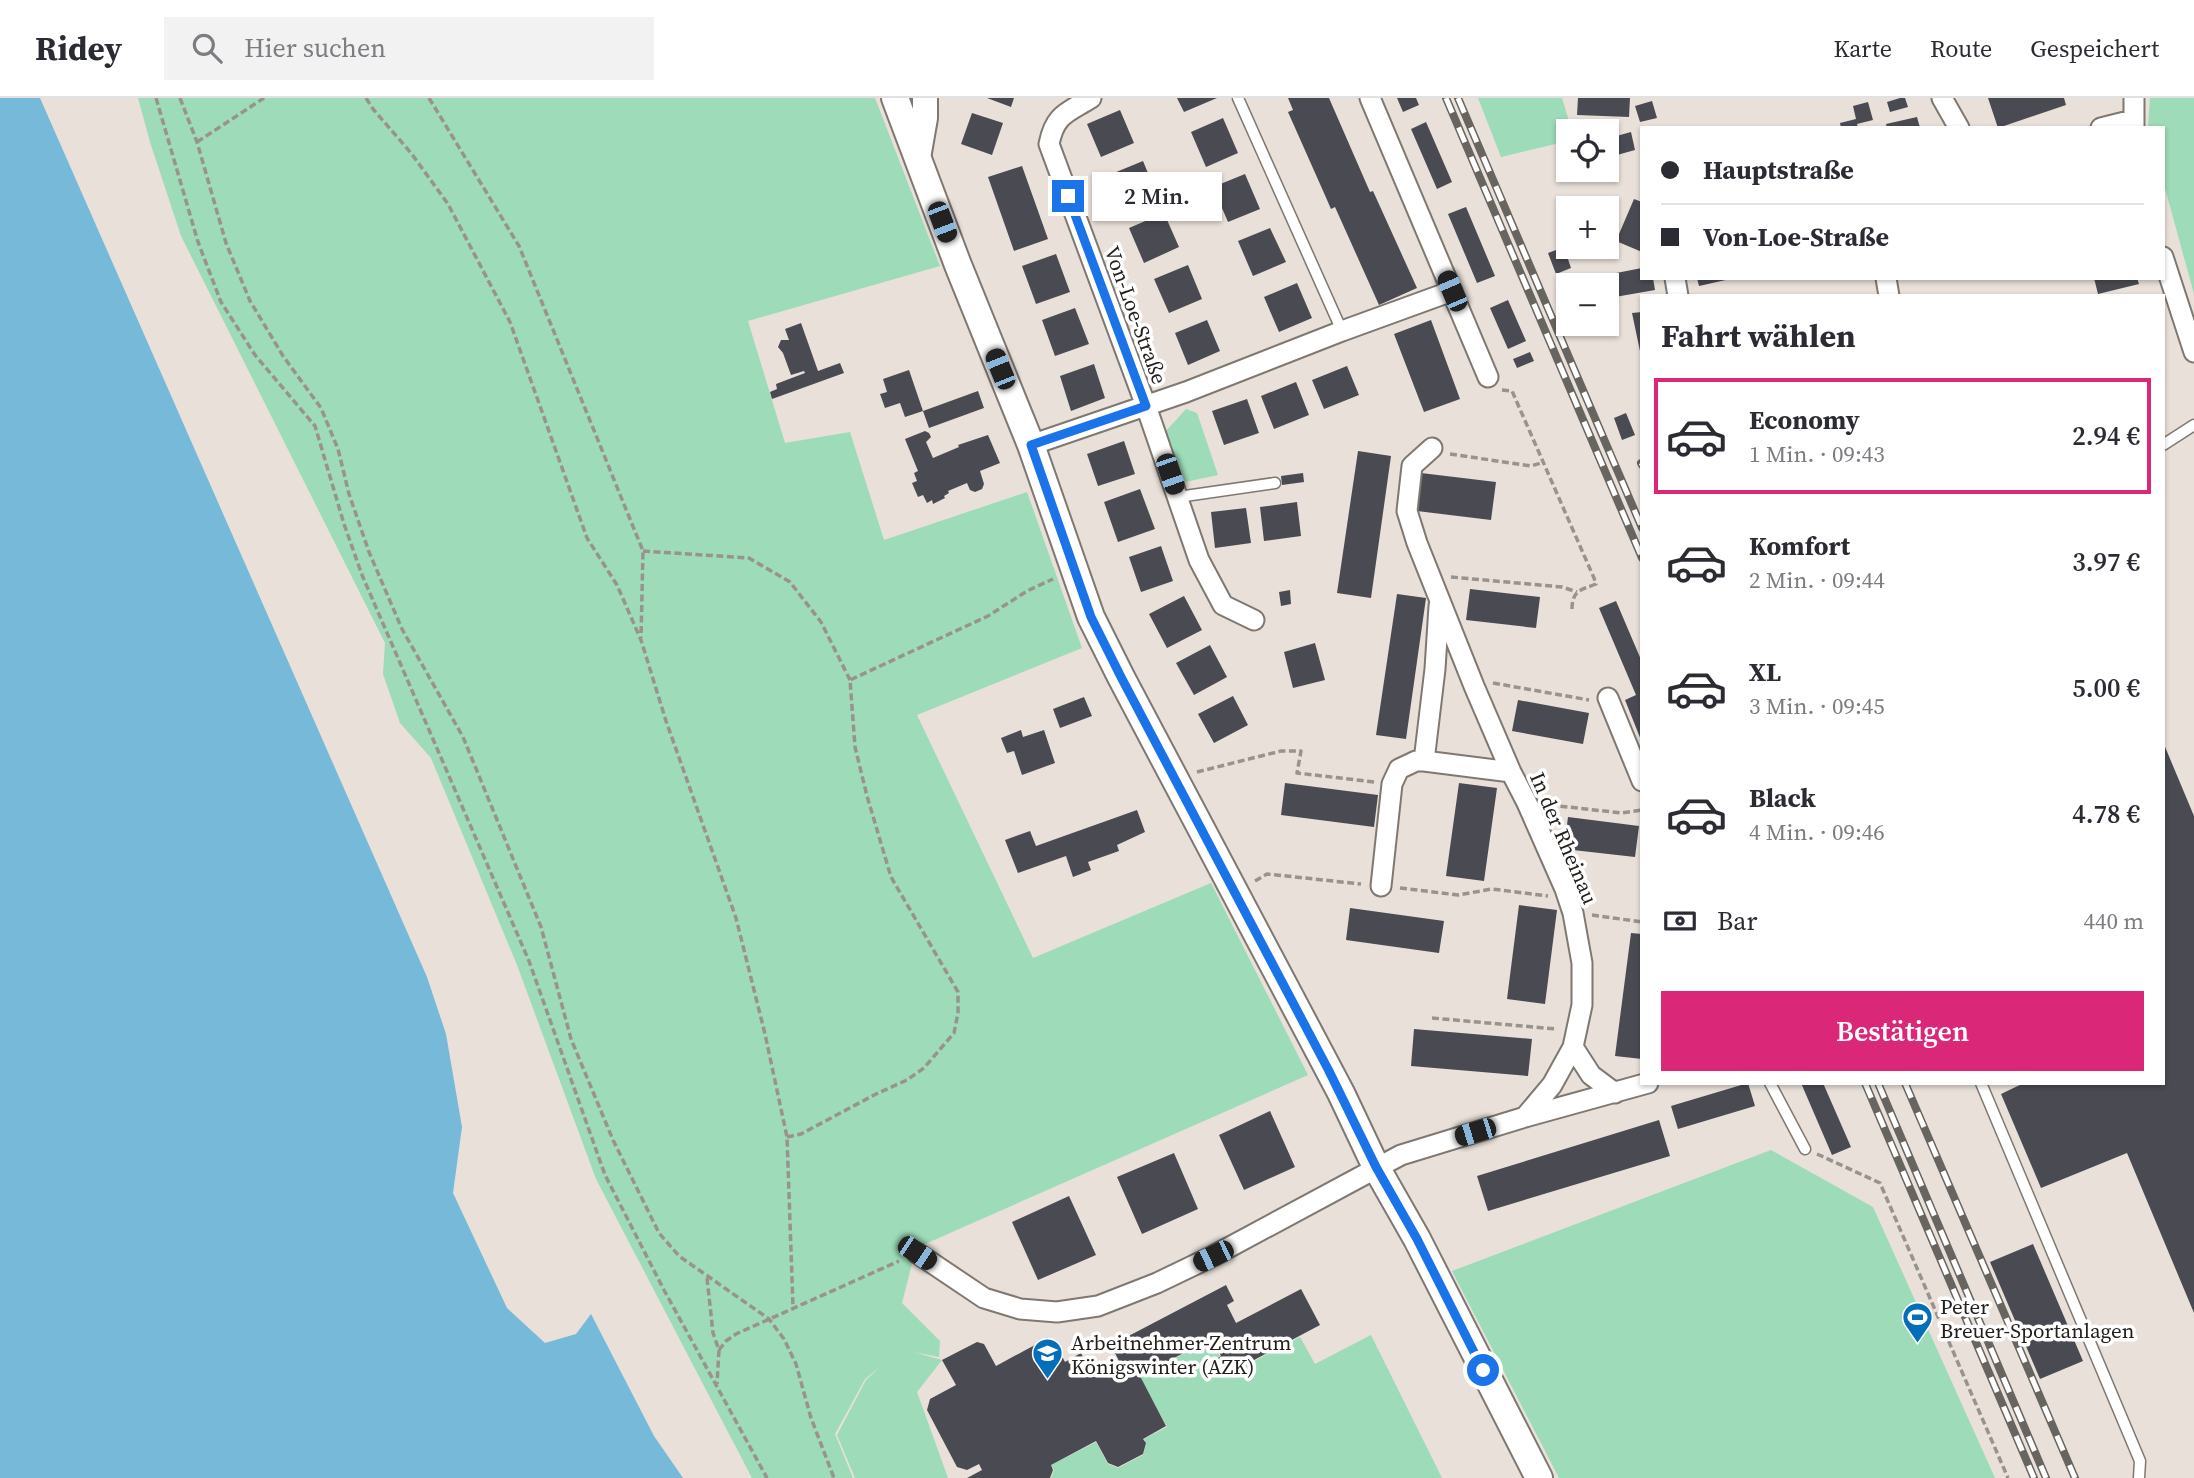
<!DOCTYPE html>
<html lang="de">
<meta charset="utf-8">
<style>
body{margin:0;font-family:"Source Serif 4",serif;background:#f2f2f3;color:#2b2b33;height:100vh;display:flex;flex-direction:column;font-size:26px;white-space:nowrap}
*{box-sizing:border-box;margin:0}
p{font-size:23px;color:#7c7c81}
.icon{flex:none;width:38px;height:38px;fill:none;stroke:currentColor;stroke-width:2;stroke-linecap:round;stroke-linejoin:round}
.map{position:relative;flex:1;overflow:hidden}
.panel{position:absolute;left:1640px;top:196px;width:525px;height:791px;display:flex;flex-direction:column;background:#fff;border-radius:0px;box-shadow:0 2px 5px #0004}
.panel>*{flex:none}
.top-card{position:absolute;left:1640px;top:28px;width:525px;height:154px;border-radius:0px;box-shadow:0 2px 5px #0004;display:grid;align-content:center;height:154px;padding:0 21px;background:#fff}
.controls{position:absolute;left:1556px;top:21px;display:grid;gap:14px}
.controls a{display:grid;place-items:center;width:63px;height:63px;border-radius:0px;background:#fff;box-shadow:0 2px 5px #0004;font-size:35px}
.end{position:absolute;width:32px;height:32px;margin:-16px;border:9px solid #1a73e8;background:#fff;box-shadow:0 0 0 4px #fff}
.from{border-radius:50%}
.bubble{position:absolute;height:49px;border-radius:0px;background:#fff;box-shadow:0 2px 5px #0004;font-size:23px;font-weight:600;line-height:49px;text-align:center}
.car{position:absolute;width:21px;height:42px;margin:-21px -10px;border-radius:9px;box-shadow:0 0 5px 2px #0007;background:linear-gradient(#222 24%,#8ab4d8 0 40%,#222 0 76%,#8ab4d8 0 86%,#222 0)}
.top-card b{display:flex;align-items:center;gap:24px;height:66px;font-size:26px}
.top-card b+b{border-top:2px solid #e1e1e2}
.top-card i{width:18px;height:18px;background:#2b2b33}
ul{padding:0;list-style:none}
li{display:flex;align-items:center;gap:21px;height:116px;margin:0 14px 10px;padding:0 7px;border:4px solid transparent;border-radius:0px}
li div{flex:1}
li b{display:block;font-size:26px}
li em{font-style:normal;font-weight:600}
li.on{border-color:#db2777}
li>.icon{width:63px;height:63px;stroke-width:1.5}
h2{padding:0 21px;font-size:32px;line-height:84px}
.pay{display:flex;align-items:center;gap:18px;height:77px;padding:0 21px;font-size:26px}
.pay p{margin-inline-start:auto}
.primary-button{display:flex;gap:14px;margin-top:auto;padding:14px 21px}
.primary-button a{flex:1;height:80px;border-radius:0px;background:#db2777;color:#fff;font-size:28px;font-weight:600;line-height:80px;text-align:center}
header{display:flex;align-items:center;gap:42px;box-sizing:border-box;height:98px;padding:0 35px;background:#fff;border-bottom:2px solid #e1e1e2}
header strong{font-size:33px}
nav{display:flex;gap:38px;margin-inline-start:auto;font-size:24px}
.search{width:490px;height:63px;background:#f2f2f3;display:flex;align-items:center;gap:18px;box-sizing:border-box;padding:0 24px;border-radius:0px;color:#7c7c81;font-size:26px}
.map>svg:first-child{display:block}
</style>
<header>
<strong>Ridey</strong>
<div class="search"><svg class="icon" aria-label="search" viewBox="0 0 24 24"><circle cx="10" cy="10" r="6"/><path d="M15 15l6 6"/></svg>Hier suchen</div>
<nav><a>Karte</a><a>Route</a><a>Gespeichert</a></nav>
</header>
<div class="map">
<svg width="2194" height="1380" viewBox="0 0 2194 1380">
<rect width="100%" height="100%" fill="#e8e0d9"/>
<path fill="#9ddbb9" d="M138,0H875L940,168L748,223L785,345L850,334L884,442L1027,394L1082,550L917,617L1033,860L1211,785L1308,977L916,1150L902,1205L940,1243L939,1259L913,1254L942,1262L917,1294L948,1380H855L837,1337L866,1282L881,1268L865,1281L835,1336L853,1380H752L596,1081L517,867L431,660L400,625L383,576L385,545L181,138L150,44Z
M1478,0H1562L1572,33H1568V43L1501,59Z
M2150,0H2194V196L2163,83V30H2148V28Z
M1186,311L1197,315L1218,377L1185,384L1166,333Z
M1771,1052L1873,1109L1995,1380H1559L1452,1173Z
M1371,1237L1442,1380H1051L1054,1372L1051,1367L1096,1344L1108,1366L1118,1370L1143,1357L1146,1346L1144,1341L1167,1329L1140,1279L1211,1241L1220,1258L1214,1261L1224,1279L1300,1239L1315,1266Z"/>
<path fill="#77b9d9" d="M0,0H40L427,879L446,936L462,1029L453,1095L507,1210L545,1245L576,1236L591,1216L654,1338L683,1380H0Z"/>
<path fill="#4a4a52" d="M987,0H1014L1011,9Z
M1177,0H1217L1184,14Z
M1288,0H1329L1370,94L1373,93L1417,190L1379,207L1335,109L1331,111L1324,95L1288,14L1293,12Z
M1397,0H1416L1419,7L1403,14Z
M1578,0H1630L1629,19L1577,17Z
M1900,0H1905L1908,9L1890,14L1887,4Z
M1988,0H2064L2066,7L1998,30Z
M1652,3L1657,20L1640,24L1635,8Z
M1868,4L1873,22L1857,26L1858,30H1841L1840,25L1856,21L1853,8Z
M1120,12L1134,45L1101,59L1087,26Z
M972,15L1003,25L992,57L961,46Z
M1917,19L1920,30H1887L1886,26Z
M1223,20L1238,55L1206,69L1191,34Z
M1426,24L1452,84L1437,91L1411,31Z
M1631,34L1635,52L1617,57L1613,39Z
M1143,63L1157,97L1124,111L1109,77Z
M1022,68L1048,141L1014,153L988,79Z
M1245,76L1260,111L1228,124L1213,89Z
M1634,101L1642,104V154L1616,143Z
M1466,109L1495,178L1477,185L1448,116Z
M1164,115L1179,149L1144,165L1129,130Z
M1270,130L1286,164L1253,178L1238,143Z
M1564,149L1571,170L1556,176L1548,155Z
M1056,156L1070,194L1036,206L1022,168Z
M1188,167L1202,201L1169,215L1154,181Z
M1642,170V180H1653L1655,192L1615,199L1611,176Z
M1697,180H1729L1730,181L1699,188Z
M2094,180H2137L2139,186L2098,196Z
M1297,185L1312,220L1279,234L1264,199Z
M1508,202L1526,243L1508,251L1490,210Z
M1075,210L1089,246L1055,258L1042,222Z
M1642,214V253H1640L1632,215Z
M1207,222L1220,253L1188,267L1175,235Z
M1431,222L1460,301L1424,314L1394,236Z
M801,225L818,273L840,265L844,275L772,301L770,294L777,291L776,286L805,275L804,273L791,277L783,255L778,249L781,242H789L785,231Z
M1530,254L1534,263L1517,270L1513,261Z
M1094,266L1105,300L1071,313L1060,278Z
M1347,268L1359,297L1324,311L1312,282Z
M909,272L923,313L905,319L900,305L885,310L880,296L887,294L883,281Z
M1296,284L1309,317L1274,331L1261,298Z
M978,293L984,310L929,330L923,313Z
M1247,301L1259,335L1224,347L1212,313Z
M1626,315L1635,337L1622,342L1614,320Z
M925,333L929,335L931,339L926,344L933,360L959,349L958,347L988,337L1000,365L980,373L984,386L982,391L975,394L970,392L967,385L948,393L949,395L944,398L945,400L933,406L932,402L927,405L923,397L918,399L912,385L917,383L914,375L918,373L905,341Z
M1124,343L1135,376L1098,388L1087,356Z
M1358,353L1391,358L1371,500L1337,495Z
M1303,375L1304,384L1282,387L1281,378Z
M1421,375L1496,384L1491,422L1417,413Z
M1140,391L1155,431L1118,444L1104,404Z
M1297,404L1301,438L1264,443L1260,409Z
M1246,410L1251,445L1215,450L1211,414Z
M1161,448L1173,483L1141,494L1129,459Z
M1470,491L1540,499L1536,530L1466,522Z
M1290,492L1291,506L1281,508L1279,494Z
M1397,496L1426,500L1406,641L1376,637Z
M1184,498L1202,532L1167,550L1149,516Z
M1616,503L1642,564L1641,642L1625,602L1636,597L1599,510Z
M1315,545L1325,582L1293,590L1284,554Z
M1210,547L1227,579L1194,597L1176,565Z
M1233,598L1248,627L1214,645L1198,616Z
M1084,599L1092,618L1060,630L1053,611Z
M1518,602L1589,615L1583,646L1512,633Z
M1021,632L1023,639L1044,632L1055,665L1022,677L1014,653L1007,655L1001,640Z
M2163,644L2194,718V1215L2127,1055L2041,1090L2001,996L2024,985H2163Z
M1285,685L1378,697L1374,729L1281,717Z
M1459,685L1497,690L1484,783L1446,778Z
M1137,712L1145,734L1117,747L1119,753L1088,764L1091,772L1073,779L1066,758L1018,775L1005,742L1030,733L1036,748Z
M1568,719L1639,728L1635,759L1564,751Z
M1519,807L1557,812L1545,906L1507,901Z
M1350,810L1444,823L1439,855L1346,842Z
M1631,835L1642,836V961L1615,958Z
M1414,931L1532,941L1528,978L1411,968Z
M1748,985L1755,1008L1678,1031L1671,1008Z
M1801,985H1823L1851,1049L1832,1057Z
M1270,1013L1295,1069L1244,1092L1219,1037Z
M1659,1022L1670,1058L1488,1113L1477,1078Z
M1174,1055L1198,1111L1142,1136L1117,1079Z
M1069,1098L1096,1157L1038,1182L1012,1124Z
M2033,1146L2083,1263L2040,1281L1990,1164Z
M1226,1187L1234,1203L1227,1207L1236,1225L1301,1191L1320,1227L1224,1278L1215,1262L1221,1258L1212,1240L1140,1278L1166,1328L1143,1341L1146,1345L1143,1356L1118,1369L1108,1365L1096,1343L1051,1367L1053,1372L1050,1380H967L982,1372L979,1366L967,1372L957,1369L927,1312L930,1301L956,1287L942,1262L977,1244L984,1246L996,1268L1044,1242L1055,1245L1065,1264L1081,1255L1093,1279L1101,1275L1099,1272L1111,1265L1113,1269L1120,1265L1114,1253L1122,1249L1119,1243Z"/>
<g fill="none" stroke-linecap="round" stroke-linejoin="round">
<defs>
<path id="service" d="M1238,0L1342,233
M2163,347L2194,327
M1178,399L1275,385
M1770,985L1805,1051
M1981,985L2140,1363L2139,1380"/>
<path id="minor" d="M1091,0C1067,15 1055,16 1049,46L1146,308L1199,462L1223,507L1254,522
M1370,0L1488,279
M1942,0L1959,30
M2101,30L2133,22
M2134,30V0
M2163,159L2194,254
M1675,180L1678,198
M1886,180L1889,198
M1031,347L1186,294L1342,233L1452,193
M1432,350L1412,368L1407,413L1417,445L1474,588L1511,674L1527,705L1565,791L1573,815L1582,865V907L1573,949L1552,987L1525,1019
M1439,508L1435,571L1424,663L1511,674
M1608,600L1642,683
M1381,788L1392,686L1399,671L1416,663H1424
M1573,949L1591,977L1615,995
M917,1155L984,1200L1020,1211L1057,1214L1098,1208L1157,1185L1213,1158L1401,1057L1525,1019L1648,985"/>
<path id="tertiary" d="M918,60L925,20V0"/>
<path id="secondary" d="M895,0L958,167L1031,347L1091,519L1121,579L1341,995L1376,1069L1417,1141L1539,1380"/>
</defs>
<use href="#service" stroke="#7f7871" stroke-width="13"/>
<use href="#minor" stroke="#7f7871" stroke-width="23"/>
<use href="#tertiary" stroke="#7f7871" stroke-width="28"/>
<use href="#secondary" stroke="#7f7871" stroke-width="30"/>
<path stroke="#99938e" stroke-width="3.5" stroke-dasharray="7 3.5" stroke-linecap="butt" d="M156,0L198,144L221,204L255,257L315,328L344,426L362,477L529,863L605,1077L664,1192L767,1380
M180,0L197,44L226,145L250,203L283,258L321,310L338,351L349,396L369,454L402,531L463,639L541,829L571,941L613,1042L659,1135L679,1158L769,1221L784,1241L796,1266L811,1320L834,1380
M366,0L373,11L411,55L448,106L510,224L587,440L617,487L641,542L666,623L736,820L765,936L787,1039L793,1209
M429,0L519,148L643,453L641,540
M197,44L264,0
M1502,292L1512,293L1594,480L1596,486C1581,492 1572,492 1572,511
M1450,356L1531,368L1544,364
M643,453L749,460L790,484L821,524L850,582
M1451,479L1562,489L1577,494
M1493,585L1589,602
M1197,674L1281,653H1301L1297,675L1374,684
M1550,707L1622,715L1642,712
M1255,783L1267,776L1361,786
M1400,790L1458,797L1492,791L1548,798
M1592,817L1642,824
M1432,920L1556,931
M787,1039L801,1036L876,996L907,982L924,970L954,935L958,915V894L891,779L867,698L855,649L850,582L988,518L1027,493L1053,481
M1817,1056L1880,1085L2008,1380
M707,1180L713,1235L719,1252L717,1286
M719,1252L726,1243L736,1236L899,1163"/>
<use href="#service" stroke="#fff" stroke-width="10"/>
<use href="#minor" stroke="#fff" stroke-width="19"/>
<use href="#tertiary" stroke="#fff" stroke-width="24"/>
<use href="#secondary" stroke="#fff" stroke-width="26"/>
<defs>
<path id="rail" d="M1446,0L1642,460
M1458,0L1642,430
M1641,365L1642,367
M1865,985L2034,1380
M1878,985L2046,1380
M1905,985L2075,1380"/>
</defs>
<use href="#rail" stroke="#68645f" stroke-width="8"/>
<use href="#rail" stroke="#fff" stroke-width="5" stroke-dasharray="16" stroke-linecap="butt"/>
</g>
<g fill="none" stroke-linecap="round" stroke-linejoin="round">
<path stroke="#1a73e8" stroke-width="9" d="M1068,98L1146,308L1031,347L1091,519L1121,579L1329,973L1376,1069L1417,1141L1483,1272"/>
</g>
<defs>
<symbol id="stadium-pin" viewBox="-11 -11 22 30"><path d="M0 17L-7.5 6A9.5 9.5 0 1 1 7.5 6Z" fill="#036fba" stroke="#fff"/><path d="M0-5a6.5 5 0 1 0 0 10a6.5 5 0 1 0 0-10ZM-3.5-1.8h7v3.6h-7Z" fill="#fff"/></symbol>
<symbol id="university-pin" viewBox="-11 -11 22 30"><path d="M0 17L-7.5 6A9.5 9.5 0 1 1 7.5 6Z" fill="#036fba" stroke="#fff"/><path d="M0-5L7-2L0 1L-7-2ZM-4 1L0 2.5L4 1V4Q0 6-4 4Z" fill="#fff"/></symbol>
</defs>
<g fill-rule="evenodd">
<use href="#stadium-pin" x="1900" y="1202" width="35" height="47"/>
<use href="#university-pin" x="1030" y="1238" width="35" height="47"/>
</g>
<g text-anchor="middle" dominant-baseline="central" stroke-width="7" stroke-linejoin="round" paint-order="stroke">
<g font-size="21" fill="#211e1b" stroke="#fff">
<text transform="translate(1136 217) rotate(70)">Von-Loe-Straße</text>
<text transform="translate(1564 740) rotate(67)">In der Rheinau</text>
</g>
<g font-size="21" fill="#211e1b" stroke="#fff" text-anchor="start">
<text x="1940" y="1208">Peter<tspan x="1940" dy="24">Breuer-Sportanlagen</tspan></text>
<text x="1071" y="1244">Arbeitnehmer-Zentrum<tspan x="1071" dy="24">Königswinter (AZK)</tspan></text>
</g>
</g>
</svg>
<div class="controls">
<a><svg class="icon" aria-label="locate" viewBox="0 0 24 24"><circle cx="12" cy="12" r="6"/><path d="M12 2v4M12 18v4M2 12h4M18 12h4"/></svg></a>
<a>+</a>
<a>−</a>
</div>
<i class="end from" style="left:1483px;top:1272px"></i>
<i class="end" style="left:1068px;top:98px"></i>
<div class="bubble" style="left:1092px;top:74px;width:130px">2 Min.</div>
<i class="car" style="left:942px;top:124px;rotate:159deg"></i>
<i class="car" style="left:1452px;top:193px;rotate:337deg"></i>
<i class="car" style="left:1000px;top:271px;rotate:338deg"></i>
<i class="car" style="left:1170px;top:376px;rotate:161deg"></i>
<i class="car" style="left:1475px;top:1034px;rotate:253deg"></i>
<i class="car" style="left:917px;top:1155px;rotate:124deg"></i>
<i class="car" style="left:1213px;top:1158px;rotate:244deg"></i>
<div class="top-card">
<b><i class="from"></i>Hauptstraße</b>
<b><i></i>Von-Loe-Straße</b>
</div>
<section class="panel">
<h2>Fahrt wählen</h2>
<ul>
<li class="on"><svg class="icon" aria-label="car" viewBox="0 0 24 24"><path d="M5 17H2v-5l4-1 3-4h7l3 4 3 1v5h-3M9 17h6M6 11h13"/><circle cx="7" cy="17" r="2"/><circle cx="17" cy="17" r="2"/></svg><div><b>Economy</b><p>1 Min. · 09:43</p></div><em>2.94 €</em></li>
<li><svg class="icon" aria-label="car" viewBox="0 0 24 24"><path d="M5 17H2v-5l4-1 3-4h7l3 4 3 1v5h-3M9 17h6M6 11h13"/><circle cx="7" cy="17" r="2"/><circle cx="17" cy="17" r="2"/></svg><div><b>Komfort</b><p>2 Min. · 09:44</p></div><em>3.97 €</em></li>
<li><svg class="icon" aria-label="car" viewBox="0 0 24 24"><path d="M5 17H2v-5l4-1 3-4h7l3 4 3 1v5h-3M9 17h6M6 11h13"/><circle cx="7" cy="17" r="2"/><circle cx="17" cy="17" r="2"/></svg><div><b>XL</b><p>3 Min. · 09:45</p></div><em>5.00 €</em></li>
<li><svg class="icon" aria-label="car" viewBox="0 0 24 24"><path d="M5 17H2v-5l4-1 3-4h7l3 4 3 1v5h-3M9 17h6M6 11h13"/><circle cx="7" cy="17" r="2"/><circle cx="17" cy="17" r="2"/></svg><div><b>Black</b><p>4 Min. · 09:46</p></div><em>4.78 €</em></li>
</ul>
<div class="pay"><svg class="icon" aria-label="cash" viewBox="0 0 24 24"><path d="M3 7h18v10H3z"/><circle cx="12" cy="12" r="2"/></svg>Bar<p>440 m</p></div>
<div class="primary-button"><a>Bestätigen</a></div>
</section>
</div>
